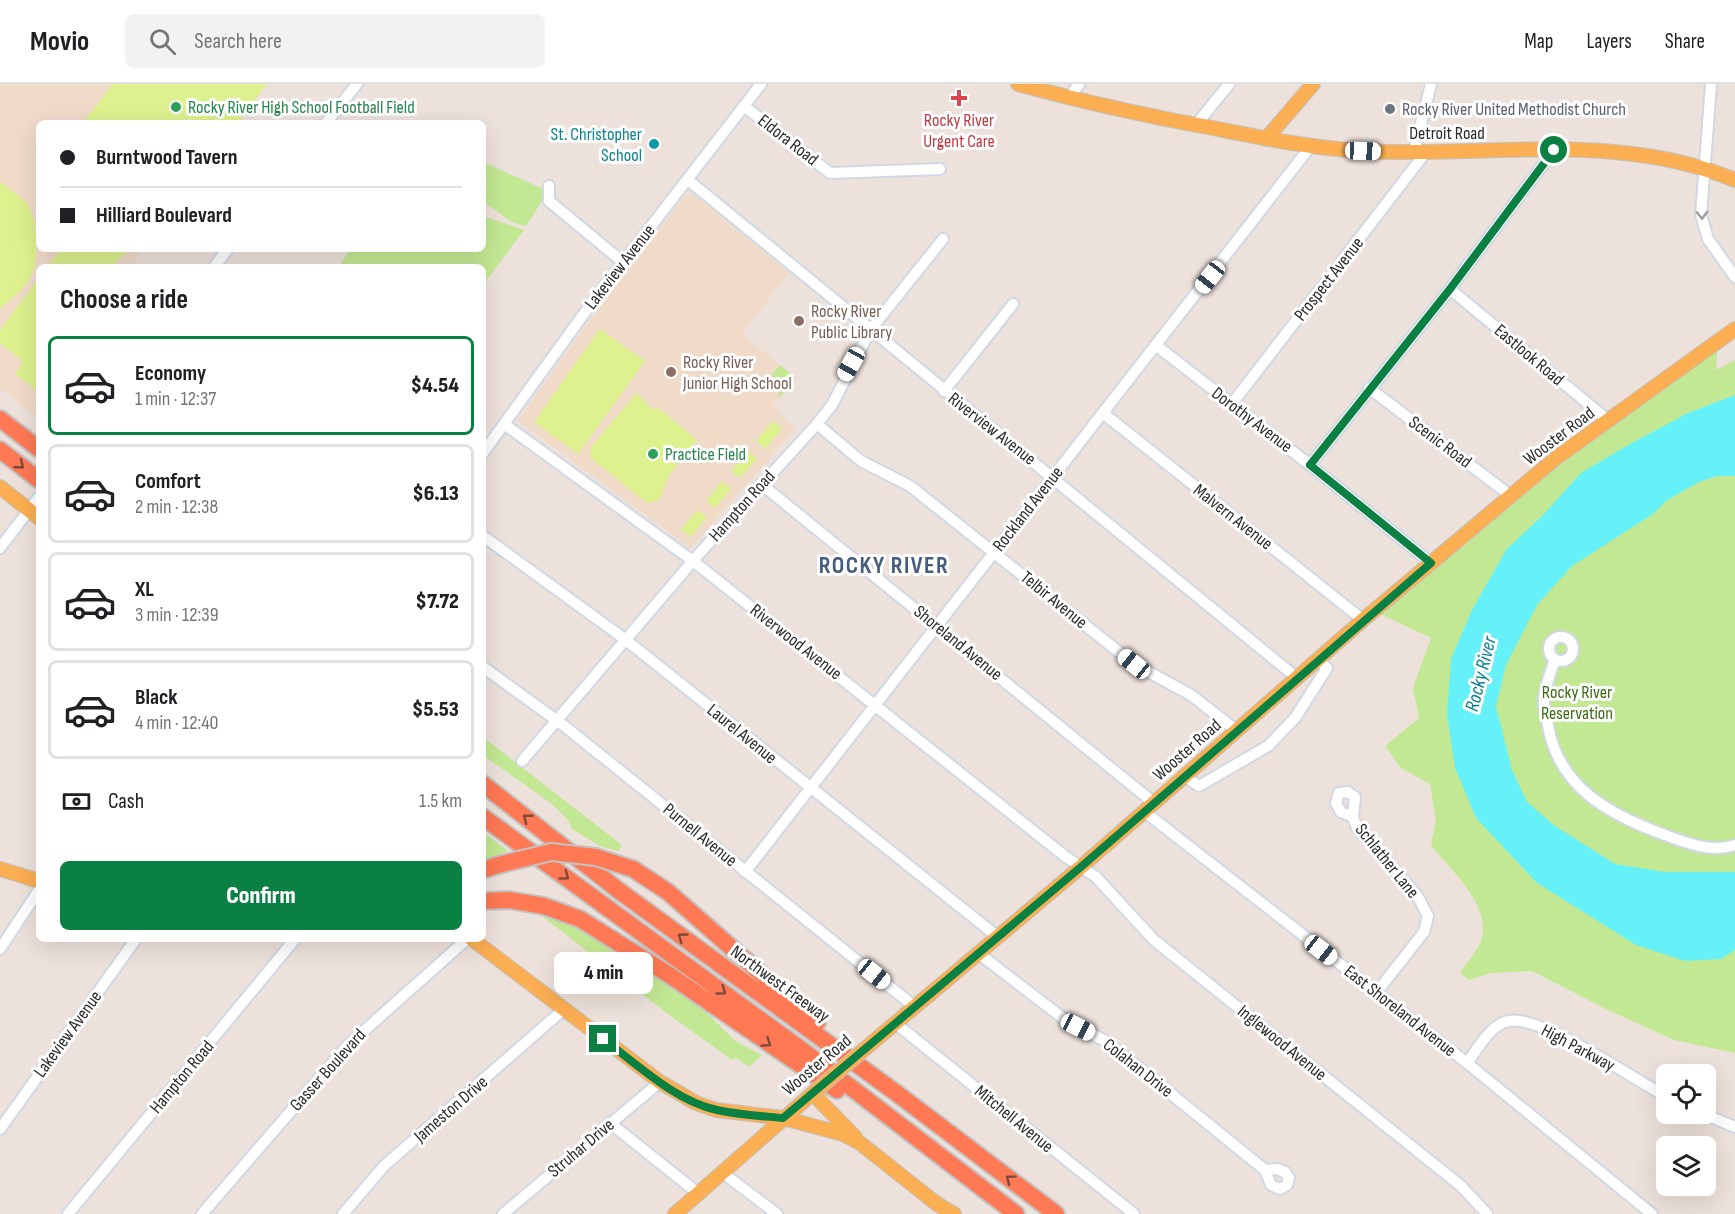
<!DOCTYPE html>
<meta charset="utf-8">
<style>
body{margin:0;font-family:"Sofia Sans Condensed",sans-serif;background:#f2f2f2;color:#202124;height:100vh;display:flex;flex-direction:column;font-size:22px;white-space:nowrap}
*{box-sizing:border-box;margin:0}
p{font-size:20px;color:#757577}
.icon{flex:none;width:33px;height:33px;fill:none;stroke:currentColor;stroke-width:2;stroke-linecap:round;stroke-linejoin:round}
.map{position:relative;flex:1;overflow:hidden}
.panel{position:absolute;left:36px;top:180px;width:450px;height:678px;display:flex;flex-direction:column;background:#fff;border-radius:9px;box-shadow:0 6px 24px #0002}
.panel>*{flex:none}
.top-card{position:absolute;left:36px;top:36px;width:450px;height:132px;border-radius:9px;box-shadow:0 6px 24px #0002;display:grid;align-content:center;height:132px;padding:0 24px;background:#fff}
.tools{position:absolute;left:1656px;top:980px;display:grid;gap:12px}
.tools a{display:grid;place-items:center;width:60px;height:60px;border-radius:9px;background:#fff;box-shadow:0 6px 24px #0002;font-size:30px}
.end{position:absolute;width:27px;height:27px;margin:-14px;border:8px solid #0b8043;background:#fff;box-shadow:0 0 0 3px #fff}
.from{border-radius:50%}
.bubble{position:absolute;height:42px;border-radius:9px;background:#fff;box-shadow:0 6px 24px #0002;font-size:20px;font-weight:800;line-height:42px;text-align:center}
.car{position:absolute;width:18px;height:36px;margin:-18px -9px;border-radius:8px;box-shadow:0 0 4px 2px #0007;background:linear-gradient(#fff 24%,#345 0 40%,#fff 0 76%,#345 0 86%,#fff 0)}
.top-card b{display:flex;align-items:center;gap:21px;height:57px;font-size:22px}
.top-card b+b{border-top:2px solid #e0e0e0}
.top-card i{width:15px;height:15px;background:#202124}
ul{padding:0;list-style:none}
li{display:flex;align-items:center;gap:18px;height:99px;margin:0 12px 9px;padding:0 12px;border:3px solid #e0e0e0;border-radius:9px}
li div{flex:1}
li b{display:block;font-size:22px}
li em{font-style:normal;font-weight:800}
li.current{border-color:#0b8043}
li>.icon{width:54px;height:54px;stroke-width:1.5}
h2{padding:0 24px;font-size:27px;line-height:72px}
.pay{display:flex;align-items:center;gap:15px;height:66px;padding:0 24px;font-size:22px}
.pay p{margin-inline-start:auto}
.button{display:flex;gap:12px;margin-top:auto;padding:12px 24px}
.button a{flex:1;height:69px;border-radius:9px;background:#0b8043;color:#fff;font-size:24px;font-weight:800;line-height:69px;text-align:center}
header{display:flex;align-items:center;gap:36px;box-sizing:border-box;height:84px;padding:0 30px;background:#fff;border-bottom:2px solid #e0e0e0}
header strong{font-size:28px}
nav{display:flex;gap:33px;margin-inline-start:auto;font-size:21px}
.search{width:420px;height:54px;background:#f2f2f2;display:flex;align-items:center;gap:15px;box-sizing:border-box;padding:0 21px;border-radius:9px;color:#757577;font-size:22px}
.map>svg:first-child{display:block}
</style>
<header>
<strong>Movio</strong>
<div class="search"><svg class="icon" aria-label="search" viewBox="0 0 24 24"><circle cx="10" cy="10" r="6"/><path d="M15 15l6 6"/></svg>Search here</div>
<nav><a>Map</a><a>Layers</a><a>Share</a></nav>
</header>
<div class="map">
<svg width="1735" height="1130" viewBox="0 0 1735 1130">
<rect width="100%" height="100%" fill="#ede1db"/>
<path fill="#f0dbc9" d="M0,0H267L238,39H39V165H143L130,183H39V335L0,305Z
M692,109L789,189L742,250L796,294L773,322L795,345L691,464L518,337L593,232L686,111Z"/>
<path fill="#c3e893" d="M483,78L543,105L546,111L526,142C503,138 502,127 483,119Z
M483,132L524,146L483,201V183H338L351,165H483Z
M1718,258L1716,286L1735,276V969L1674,956L1606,925L1532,887L1491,889L1469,896L1460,889C1466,879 1477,868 1481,857C1493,822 1451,787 1431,761L1436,736L1430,700L1401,684L1385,662L1419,634L1413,604L1431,554L1378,529L1463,453Z
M780,281L796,294L780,313L771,292Z
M483,653L622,761L618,767L600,762L572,745L568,736L552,720L487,674L483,670Z
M483,748L508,767L483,776Z
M524,824L559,835L601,855L698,920L735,957L762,971L749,983L736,974L732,976L664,927L542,832Z"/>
<path fill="#ddf18e" d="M113,0H267L238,39H83Z
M0,98C9,105 18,110 26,118C38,133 39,173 32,190C26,204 12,215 0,224Z
M61,165H130L111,183H48Z
M39,194V308L15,290L23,277L0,259V246Z
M600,245L645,277L578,370L534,338Z
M637,309L653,326L657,323L697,356L668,393L659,416L647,419L591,374L590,364Z
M773,337L782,345L765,365L756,357Z
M748,367L757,375L740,394L731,387Z
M722,397L731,405L715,424L706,417Z
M698,426L707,433L690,453L681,445Z"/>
<path fill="#66f1f8" d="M1735,311V392H1717L1699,398L1666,417L1653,430L1572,482L1537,521L1506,581L1496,622L1512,686L1527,718L1555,742L1615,780L1665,788H1735V866L1721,875L1685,877L1636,861L1537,799L1476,734L1455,684L1447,630L1451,575L1472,526L1506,466L1543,431L1581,389L1630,360L1688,329Z"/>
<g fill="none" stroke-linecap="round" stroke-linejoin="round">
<defs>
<path id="minor" d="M1711,0L1701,131L1708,155L1735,193
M1069,14L1079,0
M744,22L830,89L940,85
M326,39L357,0
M1196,41L1229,0
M1414,67L1431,0
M688,96L1297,594
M549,102V117L624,179
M214,183L228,165
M1450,205L1609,337
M1157,262L1310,381L1431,479
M1369,304L1511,412
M944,307L1013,220
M1231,321L1426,68
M1103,329L1363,536
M504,340L693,477L1066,773L1096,793L1154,856L1461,1102L1487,1130
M817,340L861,377L910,402L1134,580L1191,611L1236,646
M483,369L591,220L761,0
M1310,381L1450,205L1554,66
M761,400L1154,719
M483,452L626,556L998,853
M0,464L39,413
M1549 565a12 12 0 1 1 24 0a12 12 0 1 1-24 0Z
M1555,575C1551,588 1545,602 1544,615C1543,623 1547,633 1548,642C1559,704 1610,731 1665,751C1686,759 1712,769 1735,761
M483,583L563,641L915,923
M522,677L698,471L817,340L832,321L871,245L943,155
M1184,692L1199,702L1268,662L1295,634L1327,584L1318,576
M1145,728L1467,979L1652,1130
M1353,733L1341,728L1336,719L1339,709L1348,708L1355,713L1353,733L1357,744L1418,813L1428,832L1424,848L1376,909
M745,788L1310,63
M0,865L39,806
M978,869L1064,935L1107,958L1265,1086L1271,1101L1280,1105L1287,1101L1289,1094L1285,1088L1277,1085L1265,1086
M895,939L1134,1130
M1467,979C1478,965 1490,940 1509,937C1540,930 1634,996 1666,1012
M1701,1029L1735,1043
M610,1039L699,1110
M0,1045L136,855
M723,1089L777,1130
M68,1130L295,855
M202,1130L347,962L467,855
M343,1130L384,1082L564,925
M503,1130L660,998"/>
<path id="major" d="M1018,0C1083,18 1147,32 1213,44C1263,54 1311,64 1361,67C1486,74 1616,46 1735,96
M1266,55L1313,0
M0,403L39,434
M0,785L39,797
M472,855L660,998L696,1019L716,1026L783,1034L843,1050L860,1059L937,1120L954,1130
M873,958L1082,782L1363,536L1556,374L1735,245
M818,1004L819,1016L855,1053
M675,1130L813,1009"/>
<path id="highway" d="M0,335L39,365
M0,366L39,396
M483,700L618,806L899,1011L1056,1130
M483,733L806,969L1016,1130
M633,785L668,808L817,939
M483,786L498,781
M483,817L509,816L544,822L580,835L668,890L837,1006"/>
</defs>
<use href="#minor" stroke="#d0d8e4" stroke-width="14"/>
<use href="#major" stroke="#c3c3c3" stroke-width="16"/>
<use href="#highway" stroke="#c3c3c3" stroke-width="20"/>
<use href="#minor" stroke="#fff" stroke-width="10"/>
<use href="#major" stroke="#fbae52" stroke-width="14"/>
<use href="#highway" stroke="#ff7955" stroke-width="16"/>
<defs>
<path id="major-bridge" d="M813,1009L873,958"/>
<path id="highway-bridge" d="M498,781L551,768L596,773L633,785"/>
</defs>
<use href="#major-bridge" stroke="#c3c3c3" stroke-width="16" stroke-linecap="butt"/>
<use href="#highway-bridge" stroke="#c3c3c3" stroke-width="20" stroke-linecap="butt"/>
<use href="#major-bridge" stroke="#fbae52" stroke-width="14"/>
<use href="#highway-bridge" stroke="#ff7955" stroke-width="16"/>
</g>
<defs><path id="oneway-chevron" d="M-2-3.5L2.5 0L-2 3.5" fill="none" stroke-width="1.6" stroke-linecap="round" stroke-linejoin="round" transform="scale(1.5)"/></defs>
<use stroke="#9f9f9f" href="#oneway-chevron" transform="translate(1702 131) rotate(88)"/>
<g stroke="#7f4a3b">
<use href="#oneway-chevron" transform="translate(20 381) rotate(38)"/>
<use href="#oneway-chevron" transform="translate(527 734) rotate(-142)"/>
<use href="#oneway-chevron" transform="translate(565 792) rotate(36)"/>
<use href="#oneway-chevron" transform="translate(682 853) rotate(-144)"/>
<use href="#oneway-chevron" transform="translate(722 907) rotate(36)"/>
<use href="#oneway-chevron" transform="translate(767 959) rotate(35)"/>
<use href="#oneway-chevron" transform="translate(1010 1095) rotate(-143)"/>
</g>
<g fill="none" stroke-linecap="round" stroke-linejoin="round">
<path stroke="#0b8043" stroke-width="8" d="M603,955C637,980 675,1017 717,1026C739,1031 761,1032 783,1034L1082,782L1431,479L1310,381L1450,205L1554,66"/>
</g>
<path fill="#e0444e" stroke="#fff" stroke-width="2" d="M956 5h6v6h6v6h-6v6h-6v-6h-6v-6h6z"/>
<g fill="#2e9e5b" stroke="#fff" stroke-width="2">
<circle cx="176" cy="23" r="6"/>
<circle cx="653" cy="370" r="6"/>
</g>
<circle fill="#6b7280" stroke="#fff" stroke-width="2" cx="1390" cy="25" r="6"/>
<circle fill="#0f9aa8" stroke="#fff" stroke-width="2" cx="654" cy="60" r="6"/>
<g fill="#8d6e63" stroke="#fff" stroke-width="2">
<circle cx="799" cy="237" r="6"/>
<circle cx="671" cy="288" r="6"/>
</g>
<g text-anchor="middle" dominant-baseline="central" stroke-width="6" stroke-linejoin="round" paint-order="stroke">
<g font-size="18" fill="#27864d" stroke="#fff" text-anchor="start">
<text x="188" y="23">Rocky River High School Football Field</text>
<text x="665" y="370">Practice Field</text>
</g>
<g font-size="18" fill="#5b616d" stroke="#fff" text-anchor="start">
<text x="1402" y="25">Rocky River United Methodist Church</text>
</g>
<g font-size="18" fill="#be3a42" stroke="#fff">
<text x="959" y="36">Rocky River<tspan x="959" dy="21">Urgent Care</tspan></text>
</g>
<g font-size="18" fill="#2a2a2a" stroke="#fff">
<text x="1447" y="49">Detroit Road</text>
<text transform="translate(788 56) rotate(38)">Eldora Road</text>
<text transform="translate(620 183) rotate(-52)">Lakeview Avenue</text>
<text transform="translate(1329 195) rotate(-52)">Prospect Avenue</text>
<text transform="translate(1529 271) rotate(40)">Eastlook Road</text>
<text transform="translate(1252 336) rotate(37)">Dorothy Avenue</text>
<text transform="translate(992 345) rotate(38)">Riverview Avenue</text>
<text transform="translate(1559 352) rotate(-37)">Wooster Road</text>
<text transform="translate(1440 358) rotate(37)">Scenic Road</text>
<text transform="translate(742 422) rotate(-48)">Hampton Road</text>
<text transform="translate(1028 425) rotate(-52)">Rockland Avenue</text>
<text transform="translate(1233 433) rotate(38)">Malvern Avenue</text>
<text transform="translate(1054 516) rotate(39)">Telbir Avenue</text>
<text transform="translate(796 558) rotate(38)">Riverwood Avenue</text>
<text transform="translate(958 559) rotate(39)">Shoreland Avenue</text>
<text transform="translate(742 650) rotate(39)">Laurel Avenue</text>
<text transform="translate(1187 666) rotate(-41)">Wooster Road</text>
<text transform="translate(700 751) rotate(39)">Purnell Avenue</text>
<text transform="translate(1387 777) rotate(51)">Schlather Lane</text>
<text transform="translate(780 900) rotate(36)">Northwest Freeway</text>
<text transform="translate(1400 927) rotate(38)">East Shoreland Avenue</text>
<text transform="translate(68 950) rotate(-54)">Lakeview Avenue</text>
<text transform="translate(1282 959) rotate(39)">Inglewood Avenue</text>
<text transform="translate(1578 964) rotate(28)">High Parkway</text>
<text transform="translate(817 981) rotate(-40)">Wooster Road</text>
<text transform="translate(1138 984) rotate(38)">Colahan Drive</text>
<text transform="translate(328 986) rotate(-48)">Gasser Boulevard</text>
<text transform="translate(182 993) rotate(-50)">Hampton Road</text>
<text transform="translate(451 1025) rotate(-41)">Jameston Drive</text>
<text transform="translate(1014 1035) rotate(39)">Mitchell Avenue</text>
<text transform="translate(581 1064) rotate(-40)">Struhar Drive</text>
</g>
<g font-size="18" fill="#0d838f" stroke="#fff" text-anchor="end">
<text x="642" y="50">St. Christopher<tspan x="642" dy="21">School</tspan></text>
</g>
<g font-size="18" fill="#785e54" stroke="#fff" text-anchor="start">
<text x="811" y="227">Rocky River<tspan x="811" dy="21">Public Library</tspan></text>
<text x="683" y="278">Rocky River<tspan x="683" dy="21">Junior High School</tspan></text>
</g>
<g font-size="18" fill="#3a6d14" stroke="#fff">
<text x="1577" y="608">Rocky River<tspan x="1577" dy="21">Reservation</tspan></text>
</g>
<g font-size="20" font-style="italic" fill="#057f90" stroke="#fff">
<text transform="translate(1481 590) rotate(-76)">Rocky River</text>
</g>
<g font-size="24" font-weight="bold" letter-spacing="1.5" fill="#475d7f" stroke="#fff">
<text x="884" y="481">ROCKY RIVER</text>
</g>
</g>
</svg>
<div class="tools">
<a><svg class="icon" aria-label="locate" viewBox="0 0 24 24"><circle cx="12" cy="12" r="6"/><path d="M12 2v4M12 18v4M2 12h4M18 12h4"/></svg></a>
<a><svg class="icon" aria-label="layers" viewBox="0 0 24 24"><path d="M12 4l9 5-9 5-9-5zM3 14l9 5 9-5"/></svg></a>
</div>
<i class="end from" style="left:1554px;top:66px"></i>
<i class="end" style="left:603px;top:955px"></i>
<div class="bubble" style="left:554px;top:868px;width:99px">4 min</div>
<i class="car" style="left:1363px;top:67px;rotate:92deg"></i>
<i class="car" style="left:1210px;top:193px;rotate:218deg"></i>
<i class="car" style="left:851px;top:280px;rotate:209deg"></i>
<i class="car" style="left:1134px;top:580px;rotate:309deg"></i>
<i class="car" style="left:1321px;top:866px;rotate:128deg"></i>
<i class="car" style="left:874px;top:890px;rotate:129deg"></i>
<i class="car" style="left:1078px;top:943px;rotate:117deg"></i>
<div class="top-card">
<b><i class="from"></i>Burntwood Tavern</b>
<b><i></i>Hilliard Boulevard</b>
</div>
<section class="panel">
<h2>Choose a ride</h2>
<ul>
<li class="current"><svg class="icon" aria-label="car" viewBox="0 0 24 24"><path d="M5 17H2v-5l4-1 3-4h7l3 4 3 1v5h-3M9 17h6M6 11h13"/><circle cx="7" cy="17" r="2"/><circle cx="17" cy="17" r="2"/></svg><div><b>Economy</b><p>1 min · 12:37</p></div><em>$4.54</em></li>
<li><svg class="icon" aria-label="car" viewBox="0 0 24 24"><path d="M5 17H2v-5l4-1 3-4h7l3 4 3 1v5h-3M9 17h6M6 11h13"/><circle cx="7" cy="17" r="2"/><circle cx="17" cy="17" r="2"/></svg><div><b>Comfort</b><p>2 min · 12:38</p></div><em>$6.13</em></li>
<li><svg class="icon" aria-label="car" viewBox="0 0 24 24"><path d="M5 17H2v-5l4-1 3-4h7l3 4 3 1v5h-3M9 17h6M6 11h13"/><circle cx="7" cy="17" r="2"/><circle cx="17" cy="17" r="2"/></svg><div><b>XL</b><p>3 min · 12:39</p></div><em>$7.72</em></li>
<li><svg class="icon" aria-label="car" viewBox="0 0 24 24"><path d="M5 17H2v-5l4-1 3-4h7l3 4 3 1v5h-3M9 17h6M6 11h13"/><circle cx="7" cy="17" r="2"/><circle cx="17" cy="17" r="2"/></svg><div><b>Black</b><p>4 min · 12:40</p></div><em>$5.53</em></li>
</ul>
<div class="pay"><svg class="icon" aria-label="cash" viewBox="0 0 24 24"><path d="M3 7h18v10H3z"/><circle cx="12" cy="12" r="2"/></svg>Cash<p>1.5 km</p></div>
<div class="button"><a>Confirm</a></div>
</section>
</div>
